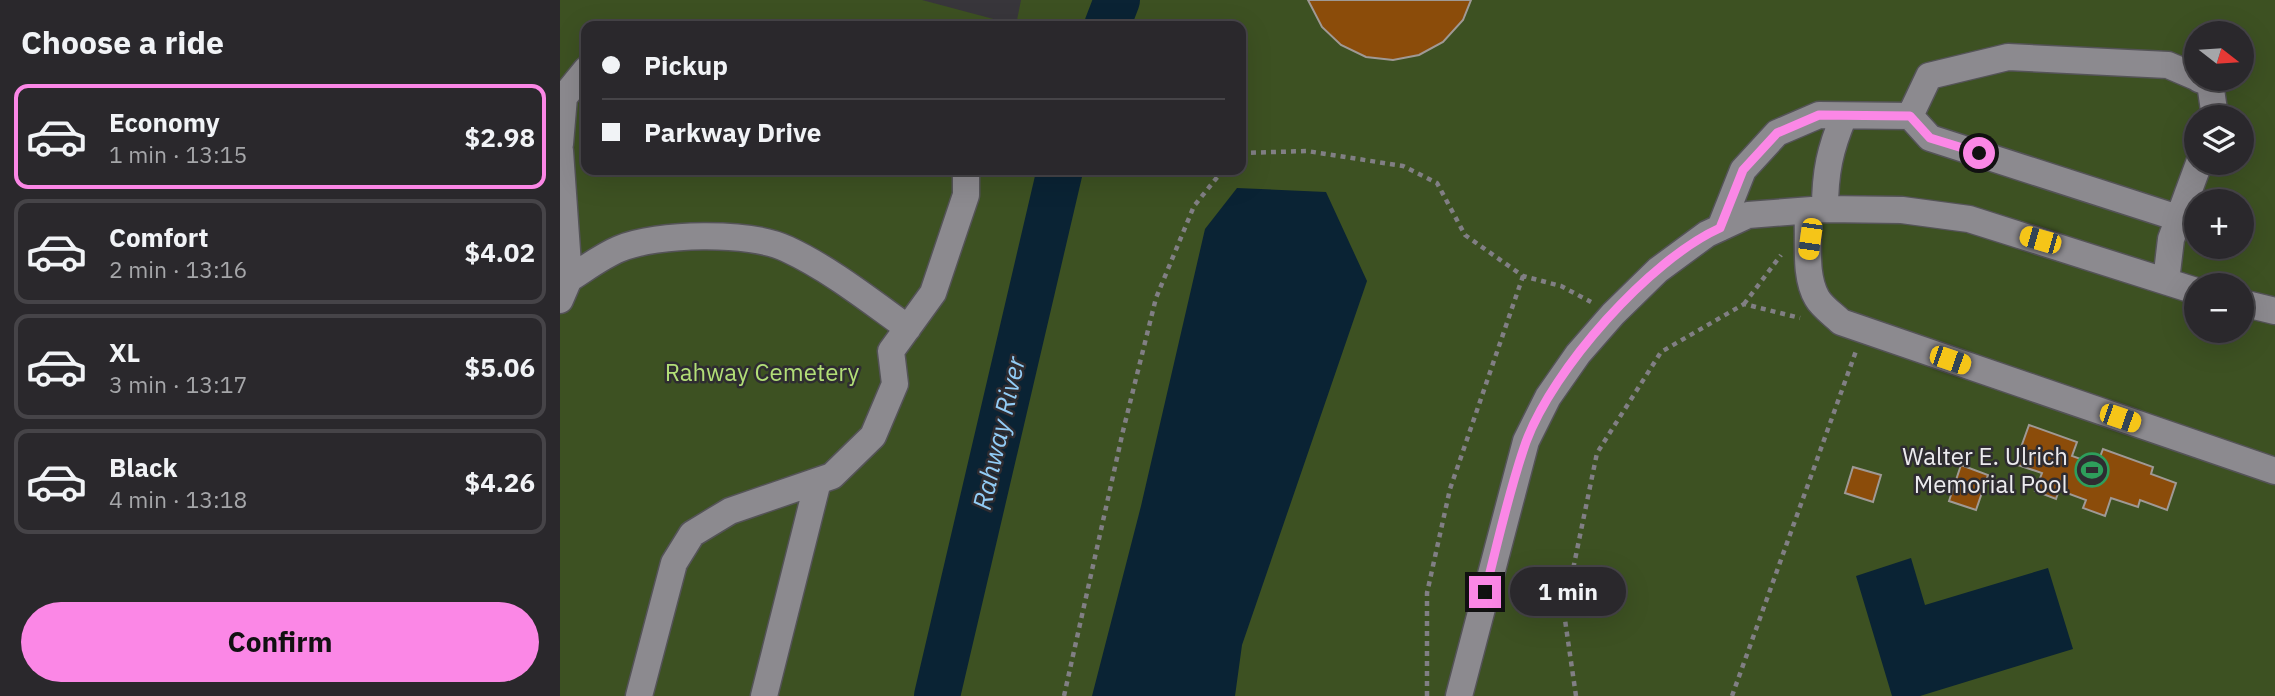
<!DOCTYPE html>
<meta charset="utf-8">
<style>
body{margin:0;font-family:"IBM Plex Sans",sans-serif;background:#323034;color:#f1f3f6;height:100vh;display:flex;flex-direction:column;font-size:26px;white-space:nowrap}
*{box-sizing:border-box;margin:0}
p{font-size:23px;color:#a5a6a9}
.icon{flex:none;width:38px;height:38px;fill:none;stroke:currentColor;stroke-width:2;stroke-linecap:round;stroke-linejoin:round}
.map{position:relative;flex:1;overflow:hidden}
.panel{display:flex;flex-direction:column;background:#2a282c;width:560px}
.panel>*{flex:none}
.guide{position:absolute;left:21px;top:21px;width:665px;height:154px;border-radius:14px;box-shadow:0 7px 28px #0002,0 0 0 2px #464448;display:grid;align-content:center;height:154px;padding:0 21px;background:#2a282c}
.needle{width:46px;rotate:107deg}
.buttons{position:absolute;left:1624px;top:21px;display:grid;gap:14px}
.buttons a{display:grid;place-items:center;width:70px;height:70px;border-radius:50%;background:#2a282c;box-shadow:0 7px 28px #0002,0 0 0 2px #464448;font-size:35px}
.end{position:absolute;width:32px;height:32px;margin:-16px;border:9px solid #fb87e6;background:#111;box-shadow:0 0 0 4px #111}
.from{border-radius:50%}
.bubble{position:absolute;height:49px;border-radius:24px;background:#2a282c;box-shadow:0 7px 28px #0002,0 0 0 2px #464448;font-size:23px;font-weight:800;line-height:49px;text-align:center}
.car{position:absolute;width:21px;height:42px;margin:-21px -10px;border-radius:9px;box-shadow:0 0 5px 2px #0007;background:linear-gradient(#f5c518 24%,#345 0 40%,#f5c518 0 76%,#345 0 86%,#f5c518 0)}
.guide b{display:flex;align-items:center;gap:24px;height:66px;font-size:26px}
.guide b+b{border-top:2px solid #464448}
.guide i{width:18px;height:18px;background:#f1f3f6}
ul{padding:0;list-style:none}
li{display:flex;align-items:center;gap:21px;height:105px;margin:0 14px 10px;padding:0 7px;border:4px solid #464448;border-radius:14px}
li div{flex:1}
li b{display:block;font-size:26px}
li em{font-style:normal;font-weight:800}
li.current{border-color:#fb87e6}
li>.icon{width:63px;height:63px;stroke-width:1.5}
h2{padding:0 21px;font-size:32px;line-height:84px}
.action{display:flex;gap:14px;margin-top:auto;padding:14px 21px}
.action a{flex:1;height:80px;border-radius:42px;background:#fb87e6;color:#111;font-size:28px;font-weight:800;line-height:80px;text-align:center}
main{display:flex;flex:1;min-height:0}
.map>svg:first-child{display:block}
</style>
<main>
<section class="panel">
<h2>Choose a ride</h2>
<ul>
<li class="current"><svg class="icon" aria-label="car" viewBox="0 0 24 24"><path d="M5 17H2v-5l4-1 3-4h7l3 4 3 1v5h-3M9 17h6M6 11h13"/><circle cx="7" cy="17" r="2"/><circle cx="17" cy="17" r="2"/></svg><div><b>Economy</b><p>1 min · 13:15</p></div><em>$2.98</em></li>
<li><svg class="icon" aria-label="car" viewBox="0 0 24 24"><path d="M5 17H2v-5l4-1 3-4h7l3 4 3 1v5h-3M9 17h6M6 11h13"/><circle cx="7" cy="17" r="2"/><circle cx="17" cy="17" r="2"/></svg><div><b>Comfort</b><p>2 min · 13:16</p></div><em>$4.02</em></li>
<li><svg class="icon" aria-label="car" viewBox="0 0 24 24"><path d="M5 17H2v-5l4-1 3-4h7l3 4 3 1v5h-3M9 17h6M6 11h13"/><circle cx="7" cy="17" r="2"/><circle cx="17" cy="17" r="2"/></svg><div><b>XL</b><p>3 min · 13:17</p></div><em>$5.06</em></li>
<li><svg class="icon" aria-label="car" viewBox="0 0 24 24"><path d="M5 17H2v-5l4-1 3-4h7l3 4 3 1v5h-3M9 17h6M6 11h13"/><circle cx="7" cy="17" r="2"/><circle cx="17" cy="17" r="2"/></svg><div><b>Black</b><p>4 min · 13:18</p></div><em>$4.26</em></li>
</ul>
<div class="action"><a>Confirm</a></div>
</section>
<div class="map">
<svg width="1715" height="696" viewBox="0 0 1715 696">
<rect width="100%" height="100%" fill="#38363b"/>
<path fill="#3d5122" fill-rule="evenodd" d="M0,0H362L456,25L461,0H1715V696H0ZM26,26H681V170H26ZM1636,33H1682V79H1636ZM1636,117H1682V163H1636ZM1636,201H1682V247H1636ZM1636,285H1682V331H1636Z"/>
<path fill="#0a2334" d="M677,188L766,192L807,281L682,645L675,696H532L581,506L645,229Z
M1351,558L1365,605L1488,568L1513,649L1360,696H1332L1296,576Z"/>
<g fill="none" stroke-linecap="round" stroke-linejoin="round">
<path stroke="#0a2334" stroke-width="46" d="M547,26L557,0
M377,696L500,170"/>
</g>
<path fill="#8b4c0a" stroke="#9f9995" stroke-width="2" d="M748,0H911L903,20L883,42L859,55L833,60L806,57L781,45L762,27Z
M1469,425L1517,442L1512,456L1537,465L1543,449L1593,467L1591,474L1616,483L1607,510L1580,500L1578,507L1551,498L1545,516L1523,508L1526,500L1499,490L1496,499L1475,491L1482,473L1455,464Z
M1401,465L1428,475L1416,510L1389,501Z
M1293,467L1321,475L1313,502L1285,493Z"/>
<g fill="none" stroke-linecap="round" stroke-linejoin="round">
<defs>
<path id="minor" d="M1639,79L1650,83L1655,117
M1350,116L1370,138L1618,218
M0,144L4,97L26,70
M0,151L9,279L0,300
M1265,209C1265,172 1270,149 1284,116
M1247,211C1250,238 1243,274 1257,298C1262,307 1274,315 1281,322L1715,471
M1160,228L1183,170L1217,133L1259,115L1350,116L1369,76L1448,57L1608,65L1636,77
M9,279C25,269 42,256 59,249C97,233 190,231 227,249C270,269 309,300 348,328
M1606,281L1611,239L1639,163
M1682,303L1715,311
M79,696L114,563L132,534L170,511L272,476L313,436L335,384L331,351L373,293L406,195V170
M204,696L258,481
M899,696L966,441L988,397L1018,354L1053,314L1098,270L1147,234L1188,215L1265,209L1342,210L1409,219L1636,291"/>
</defs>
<use href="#minor" stroke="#545357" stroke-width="29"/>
<path stroke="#817f84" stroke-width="4.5" stroke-dasharray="5 5" stroke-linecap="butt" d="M681,153L747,151L843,166L877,183L905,235L963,276L1001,286L1031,302
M1184,304L1221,255
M504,696L563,431L596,298L634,206L663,170
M867,696V593L890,489L963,276
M1016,696L1004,613L1037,453L1101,352L1184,304L1240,318
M1172,696L1296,351"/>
<use href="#minor" stroke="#8c8a8f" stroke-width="26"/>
</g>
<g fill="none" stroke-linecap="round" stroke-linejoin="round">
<path stroke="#fb87e6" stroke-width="9" d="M925,592C938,542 949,490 966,442C993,369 1089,260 1160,228L1183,170L1217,133L1259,115L1350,116L1370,138L1419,153"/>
</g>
<defs>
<symbol id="stadium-ring" viewBox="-11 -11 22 22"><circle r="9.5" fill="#2e2c31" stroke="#2e9e5b" stroke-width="1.5"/><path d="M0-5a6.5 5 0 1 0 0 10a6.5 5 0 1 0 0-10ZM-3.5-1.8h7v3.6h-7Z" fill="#2e9e5b"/></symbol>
</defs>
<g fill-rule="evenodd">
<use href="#stadium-ring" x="1513" y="451" width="38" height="38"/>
</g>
<g text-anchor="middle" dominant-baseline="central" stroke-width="5" stroke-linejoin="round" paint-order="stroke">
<g font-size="24" fill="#b2de77" stroke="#2e2c31">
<text x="202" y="372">Rahway Cemetery</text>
</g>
<g font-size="24" fill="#ecebee" stroke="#2e2c31" text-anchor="end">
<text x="1508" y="456">Walter E. Ulrich<tspan x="1508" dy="28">Memorial Pool</tspan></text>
</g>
<g font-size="26" font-style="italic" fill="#92ccf6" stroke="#2e2c31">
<text transform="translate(438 433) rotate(-77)">Rahway River</text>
</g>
</g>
</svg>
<div class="buttons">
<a><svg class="needle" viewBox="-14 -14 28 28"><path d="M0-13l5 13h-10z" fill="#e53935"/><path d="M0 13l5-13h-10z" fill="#a5a6a9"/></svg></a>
<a><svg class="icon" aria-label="layers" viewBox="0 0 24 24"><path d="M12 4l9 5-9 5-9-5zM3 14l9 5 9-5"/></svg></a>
<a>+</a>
<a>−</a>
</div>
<i class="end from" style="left:1419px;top:153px"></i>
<i class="end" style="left:925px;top:592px"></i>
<div class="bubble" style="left:950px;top:567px;width:116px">1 min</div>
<i class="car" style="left:1250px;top:239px;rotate:188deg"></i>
<i class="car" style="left:1480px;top:240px;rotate:286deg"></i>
<i class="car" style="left:1390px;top:360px;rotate:109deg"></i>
<i class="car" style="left:1560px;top:418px;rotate:109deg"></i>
<div class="guide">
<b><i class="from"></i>Pickup</b>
<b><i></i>Parkway Drive</b>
</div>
</div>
</main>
